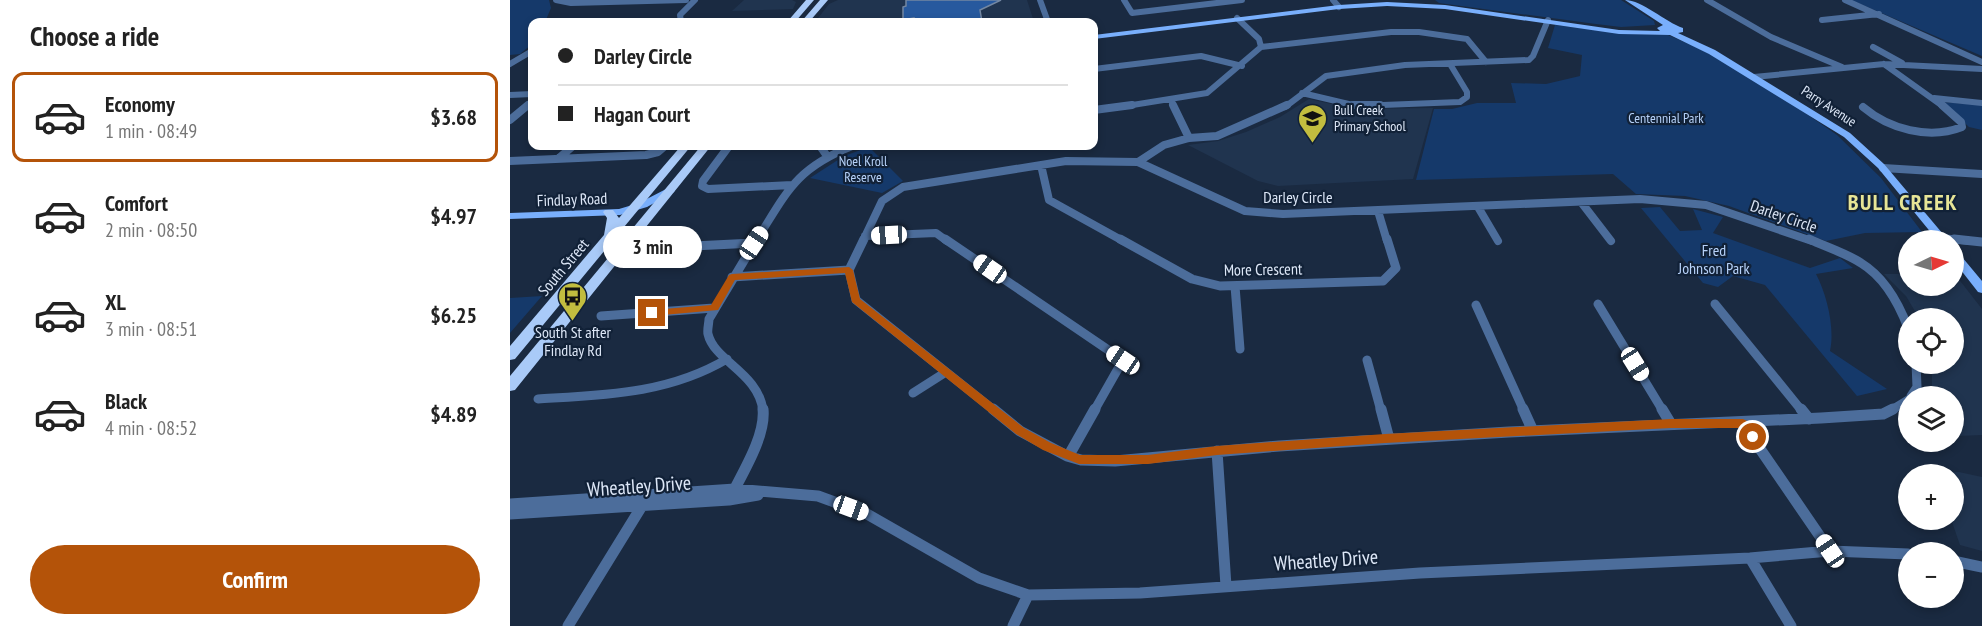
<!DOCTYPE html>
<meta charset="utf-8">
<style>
body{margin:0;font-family:"PT Sans Narrow",sans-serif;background:#f6f6f6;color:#222;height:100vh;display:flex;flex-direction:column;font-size:22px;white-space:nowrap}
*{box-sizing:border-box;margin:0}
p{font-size:20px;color:#767676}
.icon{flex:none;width:33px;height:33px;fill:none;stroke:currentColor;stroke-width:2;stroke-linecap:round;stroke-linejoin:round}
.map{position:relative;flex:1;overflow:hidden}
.details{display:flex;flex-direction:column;background:#fff;width:510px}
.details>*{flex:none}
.guide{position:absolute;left:18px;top:18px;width:570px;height:132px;border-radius:12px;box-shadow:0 3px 9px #0003;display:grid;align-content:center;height:132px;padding:0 30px;background:#fff}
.needle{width:39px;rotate:85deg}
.buttons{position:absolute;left:1388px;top:230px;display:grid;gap:12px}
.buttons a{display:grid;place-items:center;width:66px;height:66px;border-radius:50%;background:#fff;box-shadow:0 3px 9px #0003;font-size:30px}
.end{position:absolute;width:27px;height:27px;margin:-14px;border:8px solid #b45309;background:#fff;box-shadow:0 0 0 3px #fff}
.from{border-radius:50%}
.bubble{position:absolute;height:42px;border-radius:21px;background:#fff;box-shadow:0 3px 9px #0003;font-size:20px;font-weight:600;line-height:42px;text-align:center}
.car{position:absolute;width:18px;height:36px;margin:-18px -9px;border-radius:8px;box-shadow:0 0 4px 2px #0007;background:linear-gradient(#fff 24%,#345 0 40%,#fff 0 76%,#345 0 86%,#fff 0)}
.guide b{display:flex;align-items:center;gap:21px;height:57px;font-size:22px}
.guide b+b{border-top:2px solid #e0e0e0}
.guide i{width:15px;height:15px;background:#222}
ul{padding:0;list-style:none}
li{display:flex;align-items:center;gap:18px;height:90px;margin:0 12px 9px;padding:0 18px;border:3px solid transparent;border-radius:12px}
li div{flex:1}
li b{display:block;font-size:22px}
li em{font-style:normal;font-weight:600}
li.on{border-color:#b45309}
li>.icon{width:54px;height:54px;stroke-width:1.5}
h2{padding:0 30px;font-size:27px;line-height:72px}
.action{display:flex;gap:12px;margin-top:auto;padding:12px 30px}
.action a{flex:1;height:69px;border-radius:36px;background:#b45309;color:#fff;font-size:24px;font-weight:600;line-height:69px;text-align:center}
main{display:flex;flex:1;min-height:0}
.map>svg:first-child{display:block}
</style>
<main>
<section class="details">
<h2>Choose a ride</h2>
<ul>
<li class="on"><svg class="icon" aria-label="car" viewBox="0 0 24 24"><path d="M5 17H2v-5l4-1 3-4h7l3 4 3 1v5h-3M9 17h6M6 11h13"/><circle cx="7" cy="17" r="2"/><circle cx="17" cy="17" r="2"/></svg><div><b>Economy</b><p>1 min · 08:49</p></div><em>$3.68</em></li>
<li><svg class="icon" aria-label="car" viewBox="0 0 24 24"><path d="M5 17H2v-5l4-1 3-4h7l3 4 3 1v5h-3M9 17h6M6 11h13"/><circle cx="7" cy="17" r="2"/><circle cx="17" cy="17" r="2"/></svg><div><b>Comfort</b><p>2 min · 08:50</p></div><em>$4.97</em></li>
<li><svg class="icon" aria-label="car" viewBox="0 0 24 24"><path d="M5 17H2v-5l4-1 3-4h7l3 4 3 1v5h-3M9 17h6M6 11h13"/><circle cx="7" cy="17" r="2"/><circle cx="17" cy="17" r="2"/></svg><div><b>XL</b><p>3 min · 08:51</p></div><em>$6.25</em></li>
<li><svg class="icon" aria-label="car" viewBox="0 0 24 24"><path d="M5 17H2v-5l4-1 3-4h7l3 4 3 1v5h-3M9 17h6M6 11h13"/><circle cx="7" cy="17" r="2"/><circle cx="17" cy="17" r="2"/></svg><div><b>Black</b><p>4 min · 08:52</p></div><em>$4.89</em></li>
</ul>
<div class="action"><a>Confirm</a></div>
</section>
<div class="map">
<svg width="1472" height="626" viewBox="0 0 1472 626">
<rect width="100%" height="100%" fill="#1a2a41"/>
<path fill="#20344f" d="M234,0H282L286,2L283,9L222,11Z
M328,0H517L524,22H305L319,4Z
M799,99L844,109L923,108L903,179L768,186L748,181L678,145L708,141L736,132L770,117Z
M1444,273L1472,309V435L1448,436L1443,433V396H1419L1422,387V363H1443V318H1409L1396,296L1374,274H1398V285H1443Z
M1449,472L1472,477V551L1450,545L1441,519L1443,474L1427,473Z"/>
<path fill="#15396a" d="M0,0H39L41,8L35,22H22V44L10,54L0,55Z
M925,0H1111L1144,21L1145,25L1111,27L1086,24L929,3Z
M1341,0H1472V56Z
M1045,25L1118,34L1158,35L1193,50L1275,99L1327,135L1371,178L1412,232L1355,233L1316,241L1219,206L1175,196L1126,194L1103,174L906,180L924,109H942L967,103H1006L1001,83L1036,84L1070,76L1072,55L1038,48Z
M1432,102L1472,105V130L1459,127Z
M359,147L393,181L372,193L300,178L334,156Z
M1150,207L1170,231L1192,230L1183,209L1213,217L1203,233L1300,268L1330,258L1343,268L1306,274C1317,295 1325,328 1320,351L1377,389L1347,396L1255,285L1223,276L1208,287L1193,283L1131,208Z
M32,296L0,333V298Z"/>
<path fill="#27599e" stroke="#7387a2" stroke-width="1.5" d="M396,0H491L470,10L472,22H404V18L393,20V7L396,6Z"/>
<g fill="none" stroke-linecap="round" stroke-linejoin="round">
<path stroke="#4c6d9b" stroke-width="6" d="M46,0L61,3L176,0
M530,0L538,22
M614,0L622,13L732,0
M823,0L829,7
M1197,0L1261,37L1332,67
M1335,0L1472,62
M1312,20L1369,14
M171,22L170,15L185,0
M751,47L881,32H909L957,39L976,62
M1363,47L1392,63
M0,64L22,51
M1374,64L1434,107
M584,69L691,56L732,66
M1244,77L1374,64L1472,69
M792,93L847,106L950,102L957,97V92L940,64
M0,95L22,94
M1424,98L1472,103
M661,100L664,107
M16,107L22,102
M610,107L697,93L751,47L749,39L727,18
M775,107L816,76L895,65L1019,60L1023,56L1038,20"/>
<path stroke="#4c6d9b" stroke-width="8" d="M663,105L679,138
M843,105H870
M1353,107C1379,129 1419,140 1452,127L1451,122L1432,105
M584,110L622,105
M0,120L18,105
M219,146L193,181L192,186L198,189L282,185
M310,146L317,156
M49,158L63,146
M0,161L136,155L148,152L155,146
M628,162L654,145L679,138L707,136L777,105
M531,165L539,200L613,241
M1373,168L1472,174
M1071,202L1101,241
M968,207L988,241
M868,211L877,241
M355,236L426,233L437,241
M1431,238L1460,241
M246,241C277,192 285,169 342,146
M353,241L372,201L393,187L556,161L628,162L735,211L773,214L1130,199L1196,205L1302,241"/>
<path stroke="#4c6d9b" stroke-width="9" d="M247,239L199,319C199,323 197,330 198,334C204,361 249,373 253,411
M354,239L339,270L346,300L485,411
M435,239L613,360L584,411
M610,239L682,279L710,286L873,281L886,268L877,239
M1299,239C1316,247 1336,253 1351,263C1374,277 1389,304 1398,328
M1444,239L1472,242
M143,248L244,243
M222,277L339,270
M725,286L730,349
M1088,304L1153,411
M1205,304L1292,411
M966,305L1014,411
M91,316L204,308
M857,360L871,411
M403,393L436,372
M1401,396L1407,387L1406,363
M28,399C94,395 158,394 217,359
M1380,411L1398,400"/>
<path stroke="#4c6d9b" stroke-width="11" d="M483,409L510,431L557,456L571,460L605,461L769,446L999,432L1311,418L1373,414L1383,409
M871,409L879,439
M1013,409L1023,431
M1152,409L1161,424
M1291,409L1299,419
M1233,424L1320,551
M707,451L716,586
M559,455L585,409
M219,500C231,475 256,437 253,409
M0,504L225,489L308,496L357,514L469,578L518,595L630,593L910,573L1240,558L1320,551L1398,554
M0,514L219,500L248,495
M1240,558L1281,626
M1443,561L1472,567
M58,626L135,501
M503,626L518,595"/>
<path fill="#79affc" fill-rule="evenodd" d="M1115,0C1132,0 1155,22 1173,28V32L1168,33L1205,50L1340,133L1374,164L1438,240H1427L1368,168L1334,137L1199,54L1160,35L1109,34L935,9L877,6L829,9L584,39V35L829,5L877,2L935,5L1109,30L1150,31L1147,28L1153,25Z
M160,187L165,190L164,192L137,207L110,215L0,219V213L109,209L129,203Z
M1443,250L1447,251L1472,281V293L1468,292L1443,260Z"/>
<path fill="#a9caf8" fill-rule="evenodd" d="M296,0H304L285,22H277Z
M310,0H318L299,22H291Z
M171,146H181L5,359L0,360V346L94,235L97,218L93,212L95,210H103L109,218Z
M191,146H201L5,390L0,391V376Z"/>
</g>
<path fill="#b45309" d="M339,267L343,270L350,299L514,428L541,443L570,455H638L707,446L875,434L1161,419H1233L1237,421L1248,437L1247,440H1239L1230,428H1161L875,443L707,455L638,464H569L533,450L506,434L342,302L335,273L225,280L208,310L142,316L137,313L142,310L201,305L219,275L222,274Z"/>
<defs>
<symbol id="school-pin" viewBox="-11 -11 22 30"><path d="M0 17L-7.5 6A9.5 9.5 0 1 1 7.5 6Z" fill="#c2bd3f" stroke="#112137"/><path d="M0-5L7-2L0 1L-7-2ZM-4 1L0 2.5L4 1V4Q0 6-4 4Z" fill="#111"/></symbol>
<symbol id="bus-pin" viewBox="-11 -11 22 30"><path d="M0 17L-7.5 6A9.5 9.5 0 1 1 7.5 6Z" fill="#c2bd3f" stroke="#112137"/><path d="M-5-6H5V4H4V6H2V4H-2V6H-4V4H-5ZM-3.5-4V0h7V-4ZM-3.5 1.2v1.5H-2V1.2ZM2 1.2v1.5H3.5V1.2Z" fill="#111"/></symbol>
</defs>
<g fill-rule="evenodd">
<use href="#school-pin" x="786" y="102" width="33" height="45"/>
<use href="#bus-pin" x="46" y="280" width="33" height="45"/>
</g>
<g text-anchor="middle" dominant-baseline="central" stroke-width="4.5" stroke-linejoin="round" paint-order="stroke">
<g font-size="14" fill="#dde7f7" stroke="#112137">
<text transform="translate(1319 106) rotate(33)">Parry Avenue</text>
</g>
<g font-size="14" fill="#dde7f7" stroke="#112137" text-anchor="start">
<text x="824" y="110">Bull Creek<tspan x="824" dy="16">Primary School</tspan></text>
</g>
<g font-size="14" fill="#b7d2f9" stroke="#112137">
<text x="1156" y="118">Centennial Park</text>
<text x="353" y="161">Noel Kroll<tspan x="353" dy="16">Reserve</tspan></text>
</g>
<g font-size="16" fill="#dde7f7" stroke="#112137">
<text x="788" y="197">Darley Circle</text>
<text transform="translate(62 199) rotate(-2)">Findlay Road</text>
<text transform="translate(1274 216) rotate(19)">Darley Circle</text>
<text transform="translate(53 267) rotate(-50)">South Street</text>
<text transform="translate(753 269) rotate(-1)">More Crescent</text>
</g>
<g font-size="16" fill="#b7d2f9" stroke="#112137">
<text x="1204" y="250">Fred<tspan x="1204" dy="18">Johnson Park</tspan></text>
</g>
<g font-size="16" fill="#dde7f7" stroke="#112137">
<text x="63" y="332">South St after<tspan x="63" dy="18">Findlay Rd</tspan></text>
</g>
<g font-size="20" fill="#dde7f7" stroke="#112137">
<text transform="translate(129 486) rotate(-4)">Wheatley Drive</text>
<text transform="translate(816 560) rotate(-4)">Wheatley Drive</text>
</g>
<g font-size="22" font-weight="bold" letter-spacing="1.5" fill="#e7e596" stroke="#112137">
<text x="1393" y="202">BULL CREEK</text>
</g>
</g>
</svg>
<div class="buttons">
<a><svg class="needle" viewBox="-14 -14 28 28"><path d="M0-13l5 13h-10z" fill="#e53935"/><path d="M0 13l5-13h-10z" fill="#767676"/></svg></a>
<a><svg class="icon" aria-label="locate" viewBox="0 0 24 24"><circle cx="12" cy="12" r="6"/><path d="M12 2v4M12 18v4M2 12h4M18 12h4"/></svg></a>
<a><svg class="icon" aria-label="layers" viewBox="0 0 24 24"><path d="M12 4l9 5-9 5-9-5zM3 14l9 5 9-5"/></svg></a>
<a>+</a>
<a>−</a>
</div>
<i class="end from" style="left:1243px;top:437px"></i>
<i class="end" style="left:142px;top:313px"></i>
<div class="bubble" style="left:93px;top:226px;width:99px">3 min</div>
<i class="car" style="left:379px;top:235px;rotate:267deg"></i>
<i class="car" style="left:244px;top:243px;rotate:34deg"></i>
<i class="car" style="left:480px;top:269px;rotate:305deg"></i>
<i class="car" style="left:613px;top:360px;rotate:304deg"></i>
<i class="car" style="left:1125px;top:364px;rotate:148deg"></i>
<i class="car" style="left:341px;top:508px;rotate:110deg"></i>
<i class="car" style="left:1320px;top:551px;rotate:326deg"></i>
<div class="guide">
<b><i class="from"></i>Darley Circle</b>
<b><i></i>Hagan Court</b>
</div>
</div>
</main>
